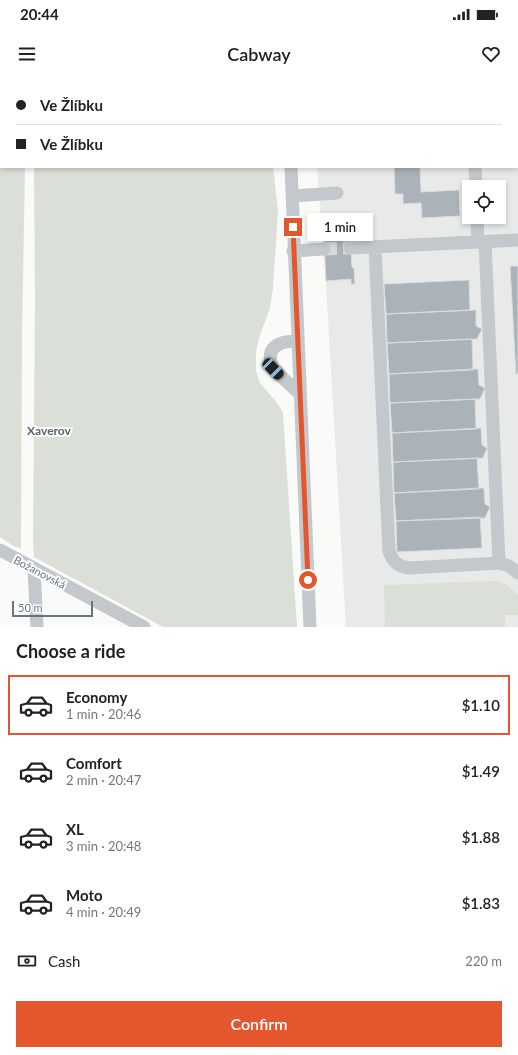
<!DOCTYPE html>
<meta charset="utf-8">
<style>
body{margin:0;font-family:Lato,sans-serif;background:#f6f6f6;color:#222;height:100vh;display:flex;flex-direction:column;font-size:15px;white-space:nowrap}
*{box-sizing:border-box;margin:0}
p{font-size:13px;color:#767676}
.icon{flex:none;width:22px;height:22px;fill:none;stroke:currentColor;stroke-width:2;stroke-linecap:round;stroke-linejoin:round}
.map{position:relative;height:547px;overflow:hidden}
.drawer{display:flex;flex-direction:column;background:#fff;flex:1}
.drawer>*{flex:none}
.guide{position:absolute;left:0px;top:0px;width:518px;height:88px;box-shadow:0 2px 6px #0003;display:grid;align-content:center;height:88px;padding:0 16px;background:#fff}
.fabs{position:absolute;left:462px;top:100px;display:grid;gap:8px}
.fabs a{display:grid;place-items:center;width:44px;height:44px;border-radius:0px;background:#fff;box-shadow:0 2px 6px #0003;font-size:20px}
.scale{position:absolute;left:12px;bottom:10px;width:81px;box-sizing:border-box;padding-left:4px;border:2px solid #657683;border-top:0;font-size:11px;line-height:14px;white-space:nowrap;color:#657683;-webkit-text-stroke:3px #fff;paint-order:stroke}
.end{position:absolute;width:18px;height:18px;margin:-9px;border:5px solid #e4572e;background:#fff;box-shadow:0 0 0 2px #fff}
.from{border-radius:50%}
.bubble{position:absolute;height:28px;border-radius:0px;background:#fff;box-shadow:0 2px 6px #0003;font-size:13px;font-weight:600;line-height:28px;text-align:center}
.car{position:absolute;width:12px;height:24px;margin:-12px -6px;border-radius:5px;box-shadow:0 0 3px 1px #0007;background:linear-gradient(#222 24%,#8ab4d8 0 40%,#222 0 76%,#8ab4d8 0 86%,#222 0)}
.guide b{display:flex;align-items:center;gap:14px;height:38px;font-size:15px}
.guide b+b{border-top:1px solid #e0e0e0}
.guide i{width:10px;height:10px;background:#222}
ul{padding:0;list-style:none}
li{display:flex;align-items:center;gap:12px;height:60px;margin:0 8px 6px;padding:0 8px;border:2px solid transparent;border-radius:0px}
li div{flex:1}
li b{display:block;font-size:15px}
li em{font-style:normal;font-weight:600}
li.on{border-color:#e4572e}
li>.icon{width:36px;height:36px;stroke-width:1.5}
h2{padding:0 16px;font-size:18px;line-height:48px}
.pay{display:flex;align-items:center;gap:10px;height:44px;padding:0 16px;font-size:15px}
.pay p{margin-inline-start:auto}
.action{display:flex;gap:8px;margin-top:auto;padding:8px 16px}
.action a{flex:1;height:46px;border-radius:0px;background:#e4572e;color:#fff;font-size:16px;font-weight:600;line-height:46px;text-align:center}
.status{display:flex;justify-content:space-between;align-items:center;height:28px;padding:0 20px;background:#fff;direction:ltr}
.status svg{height:11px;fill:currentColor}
header{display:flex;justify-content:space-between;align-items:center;height:52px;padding:0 16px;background:#fff;font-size:18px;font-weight:600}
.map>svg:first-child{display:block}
</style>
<div class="status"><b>20:44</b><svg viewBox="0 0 49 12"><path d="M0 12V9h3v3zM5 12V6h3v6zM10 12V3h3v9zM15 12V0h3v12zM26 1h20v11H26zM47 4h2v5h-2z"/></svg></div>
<header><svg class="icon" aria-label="menu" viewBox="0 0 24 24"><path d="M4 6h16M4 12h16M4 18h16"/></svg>Cabway<svg class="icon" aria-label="heart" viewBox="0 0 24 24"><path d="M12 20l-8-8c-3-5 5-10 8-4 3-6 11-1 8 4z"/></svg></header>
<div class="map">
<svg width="518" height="547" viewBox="0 0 518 547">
<rect width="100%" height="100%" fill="#fafaf8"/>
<path fill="#e8e9e9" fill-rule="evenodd" d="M311,0H518V547H346L326,205L317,87H517V1H312ZM469,107H499V137H469Z"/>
<path fill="#dadfd7" d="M0,0H26V1H1V87H25L22,257L21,468L15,467L0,457Z
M33,0H255V1H34Z
M34,87H273L278,131L273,208L270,228L259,258L256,272V291L260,303L278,324L283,333L297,547H163L34,477L33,460L35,221Z
M497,501L506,504L518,515V535H505V547H385L384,505Z"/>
<path fill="#aab3b9" stroke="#dcdcda" d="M349,0H409V1H349Z
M425,0H443V1H425Z
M492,0H518V10H517V1H492Z
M394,87H420L421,112L459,110L460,136L422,138L421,123L403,124V114H395Z
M348,145L350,173H351L352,187L354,189L355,204H351V199L326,201L324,159H322L321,146Z
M510,186H518V294H516Z
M469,200L470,230L386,234L384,204Z
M476,230V246L482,249L477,259L387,263L386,234Z
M472,259L473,290L389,294L387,263Z
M473,289H478L479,305L485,308L480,319L390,323L389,294Z
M475,319L476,349L392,353L390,323Z
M481,348L482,365L487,368L483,378L393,382L392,353Z
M477,378L479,409L394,413L393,382Z
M479,408H484L485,424L490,427L485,438L396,441L394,413Z
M480,437L482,468L397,472L396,441Z"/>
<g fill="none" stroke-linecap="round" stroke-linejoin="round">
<path stroke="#d5d9db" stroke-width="13" stroke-dasharray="13 6" stroke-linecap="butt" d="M324,169L350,168"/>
<path stroke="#c3c8cc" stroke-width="13" d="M288,0V1
M337,0V1
M470,0L471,1
M517,21H518
M291,87L310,547
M475,87L476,107
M292,116L337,113
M477,137L478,162
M485,162L499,483L509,486L518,493
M375,167L389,471C392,481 398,487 409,488L499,483
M350,168L518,160
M293,171L324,169
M297,261C279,261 264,267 273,289L300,314
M0,470L144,547
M34,489L37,547"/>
</g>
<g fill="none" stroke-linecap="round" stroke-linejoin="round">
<path stroke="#e4572e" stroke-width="5" d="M293,147L308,500"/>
</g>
<g text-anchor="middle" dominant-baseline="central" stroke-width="4" stroke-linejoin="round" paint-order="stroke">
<g font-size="11" fill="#657683" stroke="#fff">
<text transform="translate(40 492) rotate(28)">Božanovská</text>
</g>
<g font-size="12" font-weight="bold" fill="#57646e" stroke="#fff">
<text x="49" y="350">Xaverov</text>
</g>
</g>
</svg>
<div class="fabs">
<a><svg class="icon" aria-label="locate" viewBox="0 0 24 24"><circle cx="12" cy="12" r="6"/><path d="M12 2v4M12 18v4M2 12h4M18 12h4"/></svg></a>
</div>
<div class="scale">50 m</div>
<i class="end from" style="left:308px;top:500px"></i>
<i class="end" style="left:293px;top:147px"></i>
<div class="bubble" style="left:307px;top:133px;width:66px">1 min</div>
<i class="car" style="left:273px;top:289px;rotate:135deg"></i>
<div class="guide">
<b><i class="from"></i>Ve Žlíbku</b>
<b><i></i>Ve Žlíbku</b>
</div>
</div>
<section class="drawer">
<h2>Choose a ride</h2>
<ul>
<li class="on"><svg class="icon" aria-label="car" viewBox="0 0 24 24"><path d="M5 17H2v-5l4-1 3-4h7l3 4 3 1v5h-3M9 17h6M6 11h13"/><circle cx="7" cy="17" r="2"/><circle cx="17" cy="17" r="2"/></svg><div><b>Economy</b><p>1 min · 20:46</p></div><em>$1.10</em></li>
<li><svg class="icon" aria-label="car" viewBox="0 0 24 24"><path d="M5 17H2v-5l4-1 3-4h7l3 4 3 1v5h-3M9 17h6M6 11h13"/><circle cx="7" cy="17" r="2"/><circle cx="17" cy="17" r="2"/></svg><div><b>Comfort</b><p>2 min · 20:47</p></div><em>$1.49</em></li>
<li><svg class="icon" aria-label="car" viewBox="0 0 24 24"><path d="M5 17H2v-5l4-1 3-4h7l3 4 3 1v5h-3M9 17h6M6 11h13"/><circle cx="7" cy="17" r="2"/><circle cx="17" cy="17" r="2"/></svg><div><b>XL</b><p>3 min · 20:48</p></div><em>$1.88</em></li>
<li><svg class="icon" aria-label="car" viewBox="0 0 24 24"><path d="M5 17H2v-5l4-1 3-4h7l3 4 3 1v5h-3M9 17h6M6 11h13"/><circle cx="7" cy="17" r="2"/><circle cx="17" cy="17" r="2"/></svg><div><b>Moto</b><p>4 min · 20:49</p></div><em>$1.83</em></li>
</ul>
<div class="pay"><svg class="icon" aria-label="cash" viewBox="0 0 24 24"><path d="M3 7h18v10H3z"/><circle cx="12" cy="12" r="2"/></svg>Cash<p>220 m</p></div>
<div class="action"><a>Confirm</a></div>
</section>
